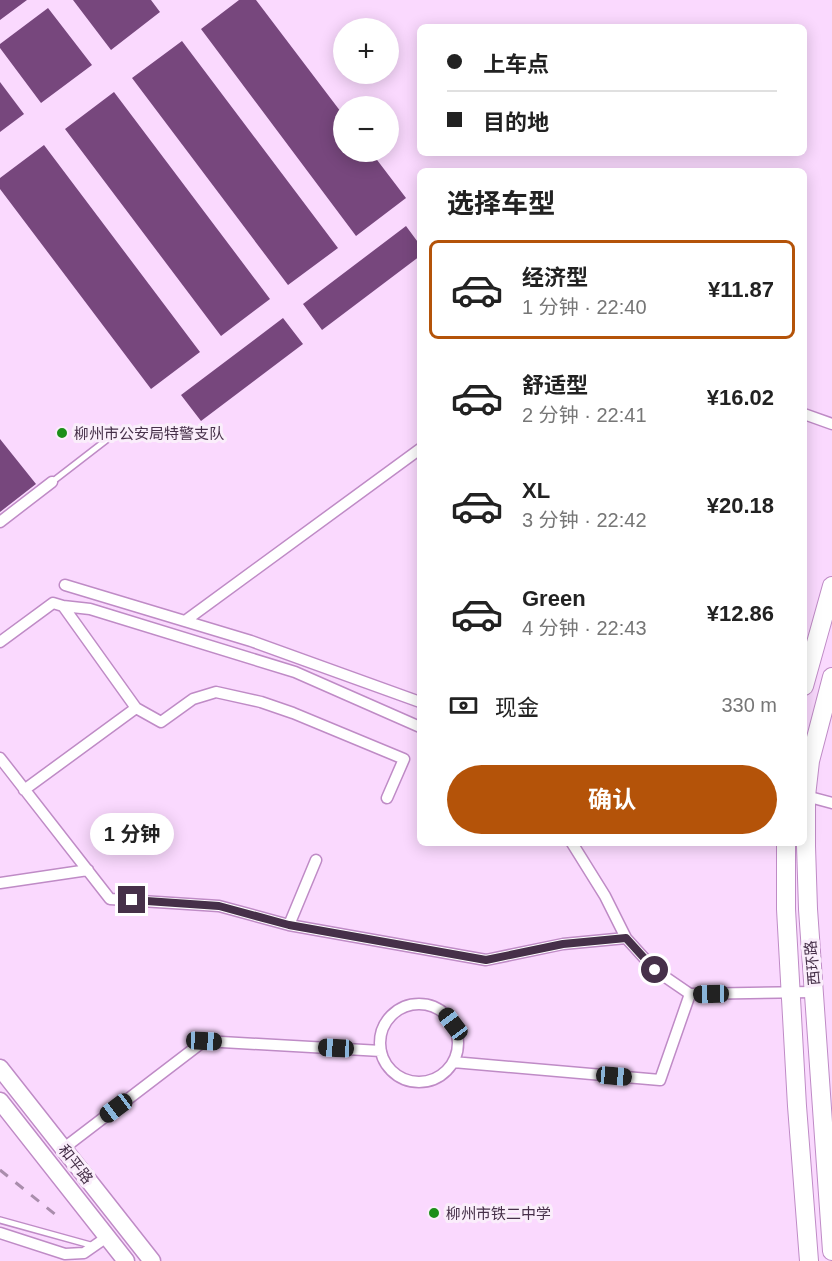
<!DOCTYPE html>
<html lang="zh">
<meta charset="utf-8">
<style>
body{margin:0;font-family:Helvetica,"Noto Sans SC",sans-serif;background:#f6f6f6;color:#222;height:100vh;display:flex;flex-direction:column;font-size:22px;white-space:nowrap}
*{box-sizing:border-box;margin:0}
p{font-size:20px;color:#767676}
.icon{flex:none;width:33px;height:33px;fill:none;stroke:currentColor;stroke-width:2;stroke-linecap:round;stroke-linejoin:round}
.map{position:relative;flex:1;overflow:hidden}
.details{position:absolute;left:417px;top:168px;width:390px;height:678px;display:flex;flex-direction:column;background:#fff;border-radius:9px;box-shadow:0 3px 15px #0003}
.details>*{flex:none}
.hud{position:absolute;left:417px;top:24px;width:390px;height:132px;border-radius:9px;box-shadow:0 3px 15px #0003;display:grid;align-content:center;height:132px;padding:0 30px;background:#fff}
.fabs{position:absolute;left:333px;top:18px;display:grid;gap:12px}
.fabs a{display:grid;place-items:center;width:66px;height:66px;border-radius:50%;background:#fff;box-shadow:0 3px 15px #0003;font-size:30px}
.end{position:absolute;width:27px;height:27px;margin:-14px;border:8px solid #463049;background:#fff;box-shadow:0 0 0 3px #fff}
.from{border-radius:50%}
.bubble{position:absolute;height:42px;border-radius:21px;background:#fff;box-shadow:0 3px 15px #0003;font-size:20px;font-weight:700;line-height:42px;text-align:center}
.car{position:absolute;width:18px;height:36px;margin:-18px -9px;border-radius:8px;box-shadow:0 0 4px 2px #0007;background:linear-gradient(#222 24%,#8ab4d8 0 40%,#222 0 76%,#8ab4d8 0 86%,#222 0)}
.hud b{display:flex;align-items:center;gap:21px;height:57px;font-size:22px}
.hud b+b{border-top:2px solid #e0e0e0}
.hud i{width:15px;height:15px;background:#222}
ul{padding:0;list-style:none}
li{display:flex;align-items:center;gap:18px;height:99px;margin:0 12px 9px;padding:0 18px;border:3px solid transparent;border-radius:9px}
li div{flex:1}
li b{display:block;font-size:22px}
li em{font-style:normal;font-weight:700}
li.active{border-color:#b45309}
li>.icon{width:54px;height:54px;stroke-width:1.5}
h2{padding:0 30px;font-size:27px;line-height:72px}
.pay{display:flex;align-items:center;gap:15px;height:66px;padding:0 30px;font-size:22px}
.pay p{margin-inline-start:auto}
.primary-button{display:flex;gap:12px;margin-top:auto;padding:12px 30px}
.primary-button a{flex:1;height:69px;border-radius:36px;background:#b45309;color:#fff;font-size:24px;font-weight:700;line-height:69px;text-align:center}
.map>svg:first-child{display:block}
</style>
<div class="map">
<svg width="832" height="1261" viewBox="0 0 832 1261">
<rect width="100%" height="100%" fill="#fad9fe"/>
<path fill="#77477d" d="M0,0H27L0,20Z
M73,0H151L160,12L111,50Z
M239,0H256L344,116V152H371L406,198L356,236L201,29Z
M48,8L92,65L41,103L0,48V44Z
M182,41L338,248L288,285L132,78Z
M0,82L24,114L0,132Z
M114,92L270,299L221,336L65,129Z
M44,145L200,352L151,389L0,189V178Z
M406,226L420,245V256L322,330L303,304Z
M283,318L303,344L201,421L181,395Z
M0,439L36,484L0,512Z"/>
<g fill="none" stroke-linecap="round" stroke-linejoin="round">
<defs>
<path id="lane" d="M52,482L109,438
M0,1220L94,1246"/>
<path id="street" d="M804,414L832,424
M0,522L52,482
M65,585L251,641L420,702
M63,606L136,708L161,722L193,699L216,692L261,702L293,713L404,759L387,798
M185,621L420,449
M0,642L53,603L63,606L90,609L295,672L420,727
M0,758L110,899L219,906L289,925L486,960L563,944L626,938
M24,790L136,708
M806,796L832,803
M572,843L605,896L626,938L655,970L690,994L814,992
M0,883L88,870
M289,925L316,860
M380 1043a39 39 0 1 1 78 0a39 39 0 1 1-78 0Z
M453,1062L660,1080L690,994
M64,1148L204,1041L381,1051
M0,1233L65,1254L84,1253L107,1237"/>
<path id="secondary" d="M0,1068L152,1261
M0,1101L126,1261"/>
<path id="primary" d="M832,677L810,761L806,796V846L808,909L832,1251
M804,686L832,586
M786,843V909L797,1106L809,1261"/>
</defs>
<use href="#lane" stroke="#bf8bc6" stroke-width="8"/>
<use href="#street" stroke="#bf8bc6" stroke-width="13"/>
<use href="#secondary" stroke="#bf8bc6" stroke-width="19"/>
<use href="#primary" stroke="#bf8bc6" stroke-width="20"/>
<use href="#lane" stroke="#fff" stroke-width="5"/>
<use href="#street" stroke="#fff" stroke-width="10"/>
<use href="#secondary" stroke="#fff" stroke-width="16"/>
<use href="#primary" stroke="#fff" stroke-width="18"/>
<path stroke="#a98dac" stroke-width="3" stroke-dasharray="10 10" stroke-linecap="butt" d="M0,1170L56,1215"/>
</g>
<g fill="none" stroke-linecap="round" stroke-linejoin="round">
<path stroke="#463049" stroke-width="8" d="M132,900L219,906L289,925L486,960L563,944L626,938L655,970"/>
</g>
<g fill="#1c8f19" stroke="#faeefb" stroke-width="2">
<circle cx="62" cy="433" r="6"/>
<circle cx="434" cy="1213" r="6"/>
</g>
<g text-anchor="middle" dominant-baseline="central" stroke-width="6" stroke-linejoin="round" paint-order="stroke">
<g font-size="15" fill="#463049" stroke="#faeefb" text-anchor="start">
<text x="74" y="433">柳州市公安局特警支队</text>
<text x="446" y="1213">柳州市铁二中学</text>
</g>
<g font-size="15" fill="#463049" stroke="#faeefb">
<text transform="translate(812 963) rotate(-95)">西环路</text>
<text transform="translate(76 1164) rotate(52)">和平路</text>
</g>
</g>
</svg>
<div class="fabs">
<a>+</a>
<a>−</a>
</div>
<i class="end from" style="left:655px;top:970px"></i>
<i class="end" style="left:132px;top:900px"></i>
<div class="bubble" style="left:90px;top:813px;width:84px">1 分钟</div>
<i class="car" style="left:711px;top:994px;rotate:269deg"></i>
<i class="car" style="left:453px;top:1024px;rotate:323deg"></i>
<i class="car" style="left:204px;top:1041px;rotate:93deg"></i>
<i class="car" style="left:336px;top:1048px;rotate:273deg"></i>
<i class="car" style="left:614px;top:1076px;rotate:95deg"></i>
<i class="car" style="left:116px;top:1108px;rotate:233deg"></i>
<div class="hud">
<b><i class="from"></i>上车点</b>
<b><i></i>目的地</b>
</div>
<section class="details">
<h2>选择车型</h2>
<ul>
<li class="active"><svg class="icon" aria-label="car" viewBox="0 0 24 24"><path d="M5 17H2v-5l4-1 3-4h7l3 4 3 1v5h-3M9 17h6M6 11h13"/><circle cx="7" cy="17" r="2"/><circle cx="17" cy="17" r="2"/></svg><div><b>经济型</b><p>1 分钟 · 22:40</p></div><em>¥11.87</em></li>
<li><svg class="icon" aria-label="car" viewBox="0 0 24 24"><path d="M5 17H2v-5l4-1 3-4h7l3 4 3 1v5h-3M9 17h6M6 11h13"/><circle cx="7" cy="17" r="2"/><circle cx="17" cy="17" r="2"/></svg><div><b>舒适型</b><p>2 分钟 · 22:41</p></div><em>¥16.02</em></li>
<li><svg class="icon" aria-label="car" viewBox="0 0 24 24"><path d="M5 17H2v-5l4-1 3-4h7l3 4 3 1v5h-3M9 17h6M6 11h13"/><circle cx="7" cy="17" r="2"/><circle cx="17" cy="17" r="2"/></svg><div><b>XL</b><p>3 分钟 · 22:42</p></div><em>¥20.18</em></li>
<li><svg class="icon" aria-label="car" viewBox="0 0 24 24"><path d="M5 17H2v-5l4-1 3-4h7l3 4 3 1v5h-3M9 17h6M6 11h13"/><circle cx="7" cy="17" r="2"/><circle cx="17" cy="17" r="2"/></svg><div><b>Green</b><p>4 分钟 · 22:43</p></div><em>¥12.86</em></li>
</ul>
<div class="pay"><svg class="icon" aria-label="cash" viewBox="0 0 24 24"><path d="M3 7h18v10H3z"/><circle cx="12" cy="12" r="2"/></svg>现金<p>330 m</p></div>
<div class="primary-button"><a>确认</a></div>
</section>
</div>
